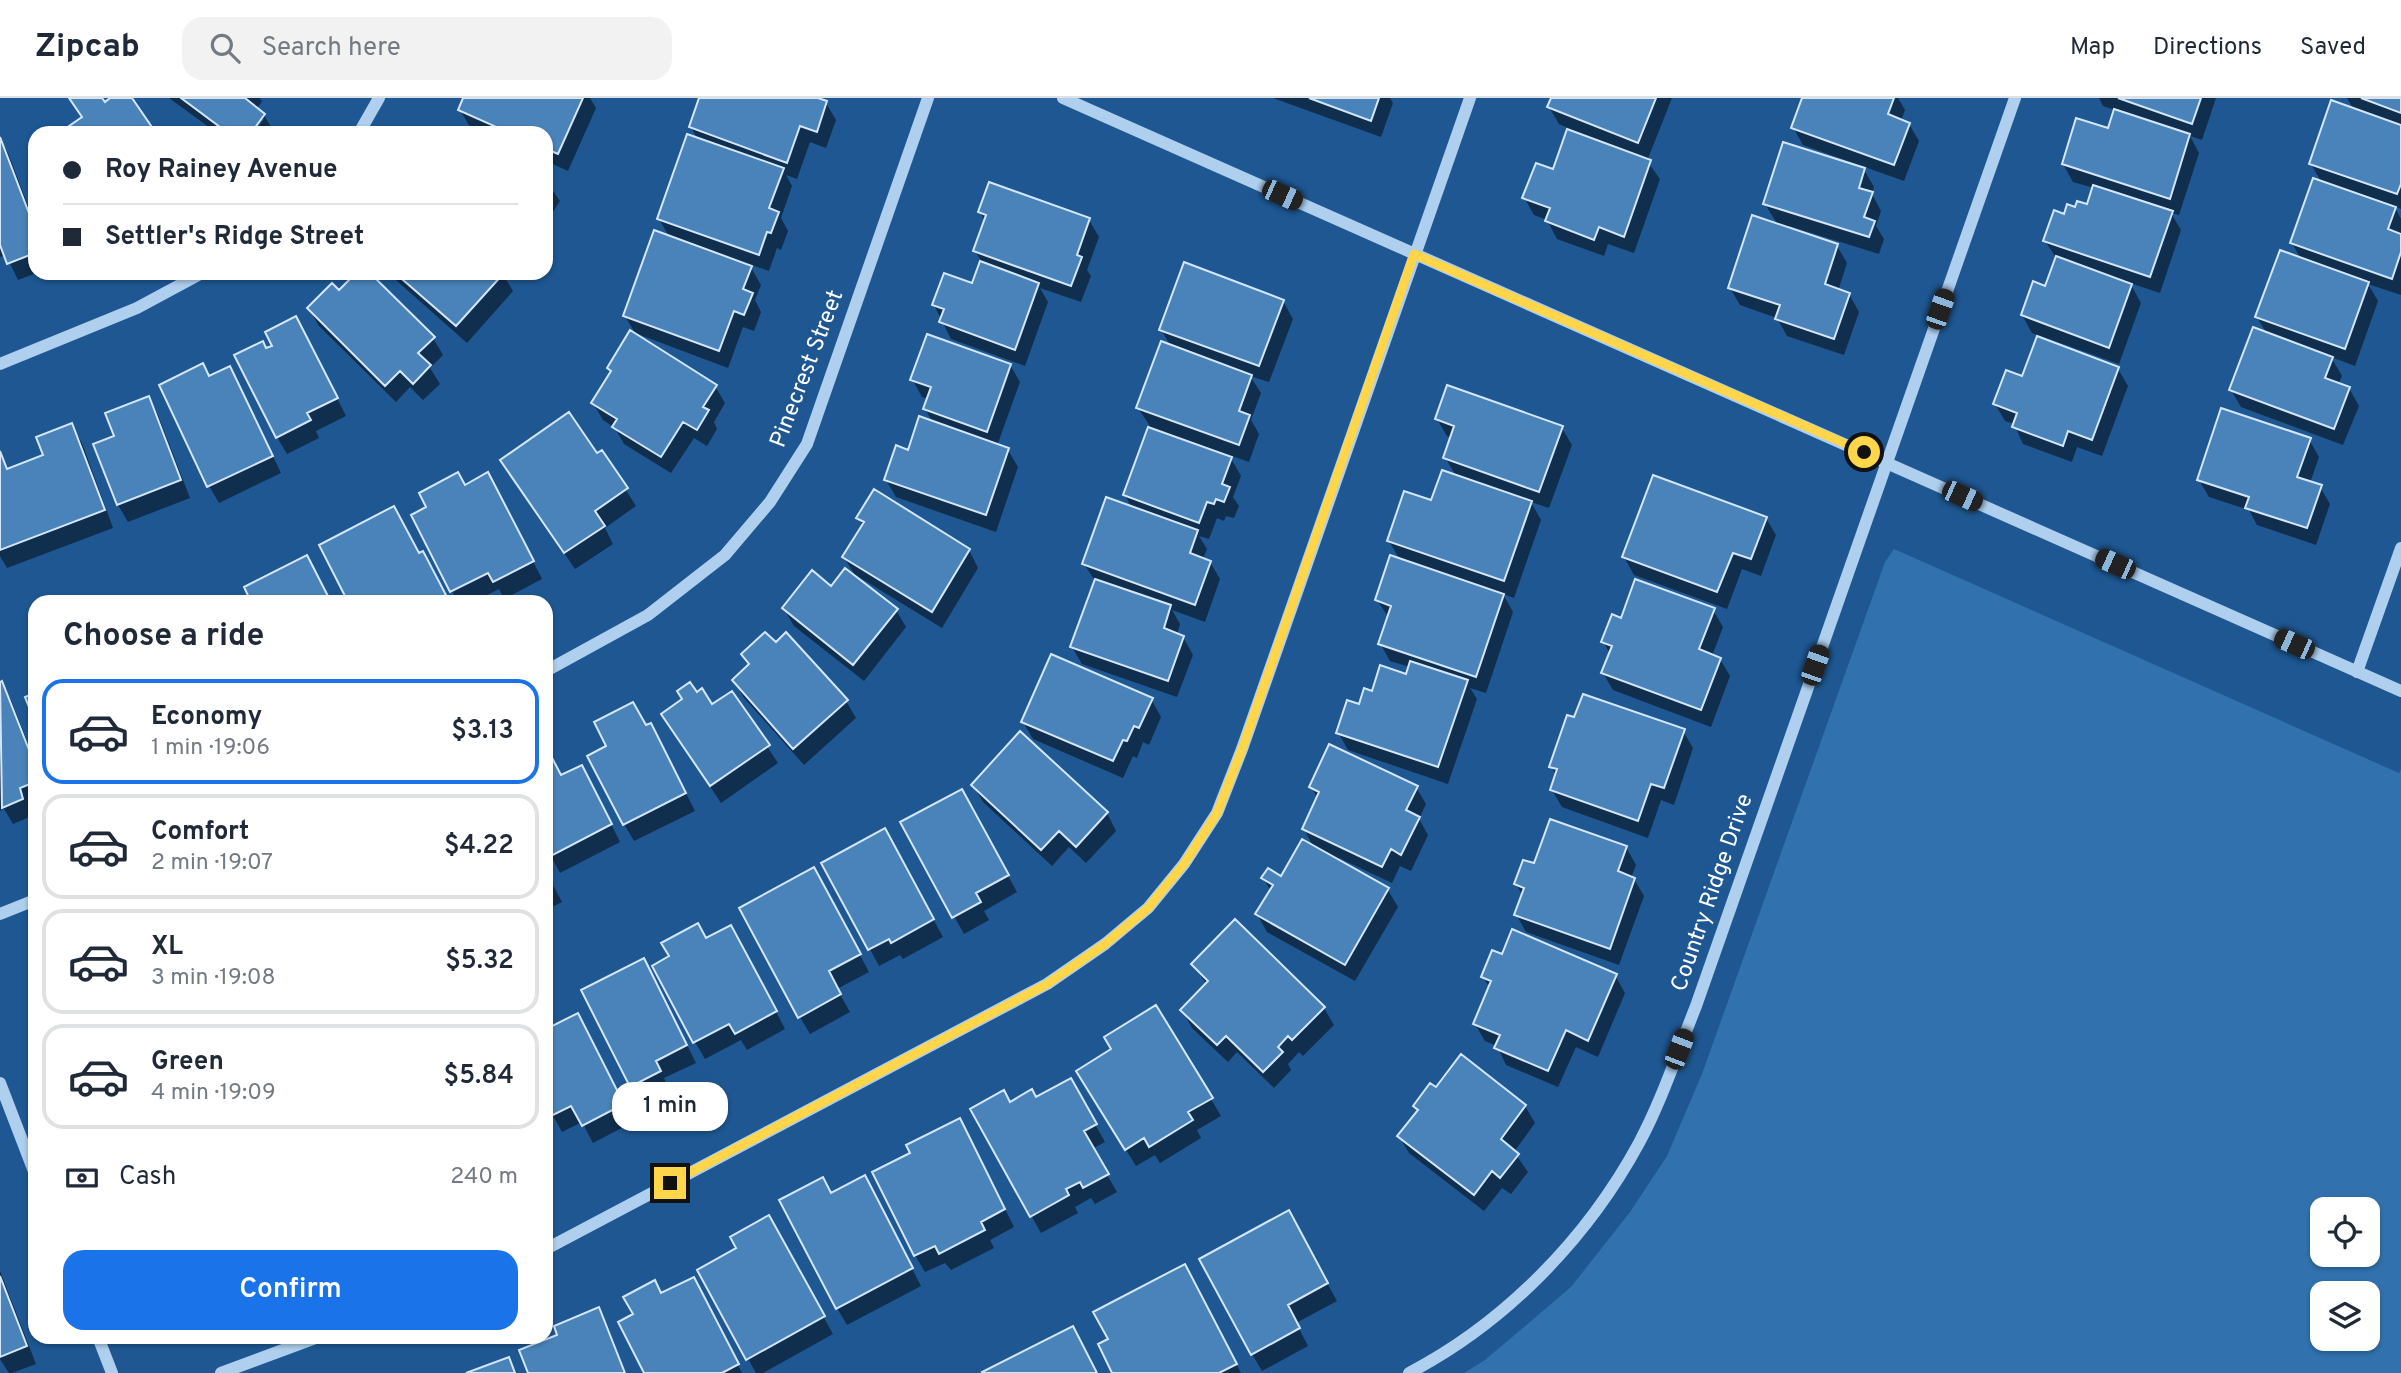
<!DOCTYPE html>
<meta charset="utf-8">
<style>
body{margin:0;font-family:Overpass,sans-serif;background:#f2f2f3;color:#1f2937;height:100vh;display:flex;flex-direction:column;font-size:26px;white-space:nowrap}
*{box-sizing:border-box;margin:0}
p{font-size:23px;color:#747a83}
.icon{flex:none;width:38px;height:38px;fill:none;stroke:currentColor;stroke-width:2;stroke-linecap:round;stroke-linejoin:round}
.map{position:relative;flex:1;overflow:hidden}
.sheet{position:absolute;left:28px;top:497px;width:525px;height:749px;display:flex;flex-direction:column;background:#fff;border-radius:21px;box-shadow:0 2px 5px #0004}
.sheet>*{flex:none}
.hud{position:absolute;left:28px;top:28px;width:525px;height:154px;border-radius:21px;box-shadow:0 2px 5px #0004;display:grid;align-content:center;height:154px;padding:0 35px;background:#fff}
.fabs{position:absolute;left:2310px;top:1099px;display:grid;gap:14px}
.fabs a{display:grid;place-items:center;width:70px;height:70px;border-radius:14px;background:#fff;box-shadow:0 2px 5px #0004;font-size:35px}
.end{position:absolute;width:32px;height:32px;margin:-16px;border:9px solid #ffd54a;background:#111;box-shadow:0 0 0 4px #111}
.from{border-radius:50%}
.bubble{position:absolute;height:49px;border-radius:21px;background:#fff;box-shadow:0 2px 5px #0004;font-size:23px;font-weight:600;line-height:49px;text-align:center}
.car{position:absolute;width:21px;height:42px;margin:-21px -10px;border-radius:9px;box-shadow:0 0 5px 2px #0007;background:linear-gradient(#222 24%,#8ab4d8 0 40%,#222 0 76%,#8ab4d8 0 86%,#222 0)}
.hud b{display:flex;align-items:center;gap:24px;height:66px;font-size:26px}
.hud b+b{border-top:2px solid #e0e1e3}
.hud i{width:18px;height:18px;background:#1f2937}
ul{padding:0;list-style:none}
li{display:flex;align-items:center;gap:21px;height:105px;margin:0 14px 10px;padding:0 21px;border:4px solid #e0e1e3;border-radius:21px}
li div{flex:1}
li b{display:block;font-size:26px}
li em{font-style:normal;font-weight:600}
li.selected{border-color:#1a73e8}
li>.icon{width:63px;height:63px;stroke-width:1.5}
h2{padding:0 35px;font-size:32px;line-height:84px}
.pay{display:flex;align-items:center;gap:18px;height:77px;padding:0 35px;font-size:26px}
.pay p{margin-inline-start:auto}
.button{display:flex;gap:14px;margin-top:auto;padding:14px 35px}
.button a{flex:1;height:80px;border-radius:21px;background:#1a73e8;color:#fff;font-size:28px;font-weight:600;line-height:80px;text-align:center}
header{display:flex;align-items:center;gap:42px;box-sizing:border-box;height:98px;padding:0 35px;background:#fff;border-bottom:2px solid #e0e1e3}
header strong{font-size:33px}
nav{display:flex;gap:38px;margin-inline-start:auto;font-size:24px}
.search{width:490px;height:63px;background:#f2f2f3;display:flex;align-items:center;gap:18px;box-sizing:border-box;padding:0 24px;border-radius:21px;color:#747a83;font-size:26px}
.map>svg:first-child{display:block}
</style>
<header>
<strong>Zipcab</strong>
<div class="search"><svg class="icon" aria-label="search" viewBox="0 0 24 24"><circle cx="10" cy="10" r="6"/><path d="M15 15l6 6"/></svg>Search here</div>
<nav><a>Map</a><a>Directions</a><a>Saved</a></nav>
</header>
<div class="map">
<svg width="2401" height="1275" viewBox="0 0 2401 1275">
<rect width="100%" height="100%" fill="#1e5791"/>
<path fill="#3172ae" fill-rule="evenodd" d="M1894,451L2399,675L2401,671V1275H1464L1485,1262L1571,1189L1630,1114L1667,1058L1702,976L1885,464ZM2322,1111H2368V1157H2322ZM2322,1195H2368V1241H2322Z"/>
<path fill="#0007" d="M169,0H260L262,4L256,11L264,17L274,34L253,35L264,21H259L249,35H217Z
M465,0H590L596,10L568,73L546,63V35H483L470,29L460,12Z
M701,0H813L826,5L836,22L826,50L810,44L797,81L786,77L792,88L781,120L788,133L781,152L777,150L769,173L749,166L761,187L755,202L761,214L754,233L743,229L728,270L635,235L625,218L670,140L659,121L698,42L691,29Z
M1273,0H1390L1393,5L1381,39Z
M1553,0H1672L1647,63L1660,81L1634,155L1608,146L1604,158L1557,141L1547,122L1534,117L1524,99L1554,73L1570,31L1559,26L1549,9Z
M1804,0H1898L1905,12L1901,23L1909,26L1919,43L1904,83L1862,68L1874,89L1872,96L1881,113L1876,128L1884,141L1879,156L1789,128L1788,131L1837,148L1847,165L1838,193L1849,196L1859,214L1844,257L1787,238L1777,220L1740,207L1730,190L1778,127L1765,106L1855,69L1856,66L1803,47L1793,29Z
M2099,0H2216L2202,42L2190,38L2199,55L2179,117L2171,115L2181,132L2160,195L2130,185L2141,205L2119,266L2032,235L2022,217L2046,190L2057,161L2045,143L2065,118L2077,111L2088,109L2094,90L2073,84L2063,66L2109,32L2115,12L2103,8Z
M2347,0H2401V111L2394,108L2401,121V197L2368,186L2378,203L2355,268L2331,259L2342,278L2338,287L2349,290L2359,308L2343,347L2241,309L2231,292L2267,236L2257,219L2301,161L2292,145L2322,85L2311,66L2354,12Z
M0,41L8,55L35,126V175H37L18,182L6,157L0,159Z
M546,83L560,103L546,124Z
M980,114L1089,122L1099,139L1087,172L1091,178L1081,204L1040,190L1048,204L1025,268L951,241L934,207L973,187L982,164L975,153L985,123Z
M359,175H368L433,240L443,257L430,270L440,286L423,302L410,289L396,304L319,228L309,211L339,194Z
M388,175H502L513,193L467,245Z
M1283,203L1293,221L1269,284L1250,278L1261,295L1251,322L1259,336L1249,364L1229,357L1241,378L1233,399L1239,408L1234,420L1226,418L1224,423L1217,420L1209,441L1199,438L1207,451L1203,461L1210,464L1220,481L1205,524L1172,512L1180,526L1177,537L1183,539L1193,557L1177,599L1082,566L1072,549L1096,484L1084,466L1132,410L1125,397L1150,328L1138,310L1171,249L1161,231Z
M306,238L346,318L316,333L319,340L287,356L277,339L266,252Z
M1010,267L1020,284L997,348L1008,352L1018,369L996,434L896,399L886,382L933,325L925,311L928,301L922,299L912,281Z
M609,270L715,288L725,305L714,324L717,331L707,348L694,340L671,375L624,346L615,330L603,322L593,305L612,275Z
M2118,271L2128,288L2102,358L2077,349L2072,364L2023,346L2014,326L2005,323L1995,306L2023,280Z
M209,280L239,288L281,375L219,405L209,388Z
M149,300L158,317L190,400L128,424L118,407L95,347L116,339Z
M1437,321L1562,330L1572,347L1549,410L1531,404L1541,422L1514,500L1503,496L1513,514L1486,595L1470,590L1477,601L1448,686L1348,652L1338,634L1373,595L1407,578L1410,569L1390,563L1380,545L1389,520L1377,502L1400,462L1389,443L1433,404L1456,378L1445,359L1452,340L1447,338Z
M72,328L82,345L113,430L7,470L0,458V356L9,372L46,358Z
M2309,341L2319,359L2310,385L2320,389L2330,406L2316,447L2257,427L2249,412L2209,399L2199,382Z
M602,354L636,408L605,430L613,446L575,471L502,363L597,358Z
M465,389L498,394L542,481L504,501L499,491L473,504H458L452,493Z
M858,420L969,452L978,470L942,530L854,476L844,459L863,428Z
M1766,420L1776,437L1761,478L1742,471L1727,511L1634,477L1624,459Z
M419,457L432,472L449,504H350Z
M831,490L896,512L906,529L864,583L794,528L784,511Z
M1713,512L1723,529L1712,558L1720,561L1730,578L1711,629L1613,592L1603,575L1610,556L1603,543L1622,523Z
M743,557L846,603L856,620L804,667L744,600L734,583L750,568Z
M0,585L11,602L35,663V705L28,708L32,718L13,726L4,711L0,713Z
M732,595L778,665L721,705L663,617L696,596L712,609Z
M1151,601L1161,619L1149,647L1143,644L1137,660L1133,658L1123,680L1033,641L1023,624Z
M646,629L660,644L695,713L634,743L624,726Z
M1683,633L1693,650L1674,707L1661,702L1648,740L1562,709L1552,692L1556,678L1551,668Z
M546,657L561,679L591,686L620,744L560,775L546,749Z
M973,687L1107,715L1116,733L1086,765L1069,749L1052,768L983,704Z
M1311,689H1416L1426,706L1419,721L1428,737L1411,773L1400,768L1392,785L1339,760L1337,763L1388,792L1398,809L1355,883L1267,834L1257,816L1271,793L1263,780H1282L1314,750L1304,731L1318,701Z
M961,693L1017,794L984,813L989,822L964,836L902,725Z
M1626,749L1636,767L1631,780L1634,781L1644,798L1619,867L1526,834L1516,816L1523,798L1516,786L1535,768Z
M894,750L943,839L903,861L900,857L879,868L824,766Z
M546,774L562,804L546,812Z
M823,789L869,874L837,891L850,914L810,936L800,919Z
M741,846L785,931L747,952L741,942L705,961L695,944Z
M1193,866L1324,910L1334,927L1303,958L1299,954L1288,966L1291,972L1274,990L1237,954L1228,964L1192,930L1182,912L1207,887Z
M1615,877L1625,895L1598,959L1576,949L1558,989L1506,967L1497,948L1485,943L1475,926L1490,890L1483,879Z
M653,879L696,965L664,980L669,991L641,1006L583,892Z
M546,933L587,934L633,1024L593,1045L582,1024L562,1034L546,1005Z
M1070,982L1105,1044L1092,1051L1117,1094L1095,1106L1091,1100L1075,1109L1078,1115L1041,1135L972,1011L1036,1001Z
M1088,991L1211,1001L1221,1018L1197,1032L1201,1040L1160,1065L1155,1057L1136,1068Z
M1436,992L1525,1008L1535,1025L1514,1054L1528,1074L1511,1096L1502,1090L1484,1113L1409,1055L1399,1038L1418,1014L1415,1008Z
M969,1039L1014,1129L990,1142L994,1150L951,1172L945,1165L925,1174L915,1157Z
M831,1097H874L921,1188L847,1227L837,1210Z
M1298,1132L1337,1203L1296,1225L1308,1248L1262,1273L1252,1256Z
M778,1137L833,1236L763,1275H756L699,1173Z
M0,1173L36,1266L12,1275H9L0,1261Z
M1195,1185L1241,1275H1114Z
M662,1197L703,1198L742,1275H646Z
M598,1212L608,1229L626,1275H530L560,1238Z"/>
<path fill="#4a83b9" stroke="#d4e7fa" stroke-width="2" d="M69,0H102L105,4L110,0H132L156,35H59L82,19Z
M181,0H245L265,16L251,35H228Z
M463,0H583L558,56L546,51V35H510L458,12Z
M699,0H818L827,3L817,34L800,28L787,65L689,29Z
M1309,0H1379L1371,23Z
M1551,0H1656L1638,45L1547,9Z
M1802,0H1894L1888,16L1910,25L1894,67L1791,30Z
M2118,0H2201L2192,26Z
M2361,0H2401V15Z
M2331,2L2401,27V86L2397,96L2309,66Z
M2114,11L2190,36L2170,101L2062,66L2076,20L2108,30Z
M1567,31L1651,62L1624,139L1599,129L1594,142L1545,123L1550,110L1522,100L1536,65L1553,71Z
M687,36L784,70L769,110L779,114L771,135L767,134L759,157L657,121Z
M0,39L35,131V155L7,166L0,147Z
M1783,44L1865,70L1859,90L1873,94L1864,119L1875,123L1869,139L1763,106Z
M2313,80L2396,109L2388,131L2401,136V154L2392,181L2290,145Z
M989,84L1090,120L1077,157L1082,159L1071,188L973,153L986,117L978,114Z
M2093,87L2173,113L2150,179L2043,143L2054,112L2064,116L2067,106L2075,109L2077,103L2087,106Z
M1752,117L1838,146L1825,186L1850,195L1834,241L1775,221L1780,207L1728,190Z
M654,132L752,168L743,191L753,195L744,217L734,213L719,253L623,218Z
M2280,152L2369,184L2345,251L2255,219Z
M2056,158L2132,186L2109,250L2021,217L2033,183L2045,188Z
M980,163L1039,185L1015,252L939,224L944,211L932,207L944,175L972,185Z
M1184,164L1284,202L1259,268L1159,232Z
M356,175H370L435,239L418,255L431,267L413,286L400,273L385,288L307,210L332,185L339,192Z
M395,175H504L456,228Z
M296,218L338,300L307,315L311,322L276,340L234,257L263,243L266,250L272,248L265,234Z
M2253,229L2333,259L2325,280L2350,289L2334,331L2229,292Z
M630,232L717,287L703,309L709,312L697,332L683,324L661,359L612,329L617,321L591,305L611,273L607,270Z
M927,236L1011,266L987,334L923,311L931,289L910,282Z
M2037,238L2119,269L2092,342L2068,333L2063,348L2012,329L2017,315L1993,306L2006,272L2022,278Z
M1161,243L1252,277L1239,313L1250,317L1239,347L1136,310Z
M203,265L209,278L230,268L273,358L207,389L159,287Z
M1447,287L1563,328L1539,394L1443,360L1454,328L1435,321Z
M149,298L181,382L117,407L93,346L114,338L105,315Z
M2221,310L2311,340L2297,379L2322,387L2307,430L2245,410L2249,399L2197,382Z
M569,314L597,355L602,352L628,390L595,413L605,428L564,455L500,362Z
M919,318L1009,350L986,417L884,382L896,347L908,352Z
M72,325L105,412L0,452V353L7,371L43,357L36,339Z
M1148,329L1232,359L1222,386L1230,389L1224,404L1216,401L1214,406L1207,404L1199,425L1123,397Z
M1442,372L1532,403L1504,483L1387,443L1404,393L1431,402Z
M458,374L465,387L488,374L534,463L493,484L488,475L450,494L411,417L426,409L419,395Z
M1653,377L1767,419L1751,461L1733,455L1717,494L1622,459Z
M874,391L970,451L932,514L842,459L864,424L856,420Z
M1106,399L1198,432L1190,455L1211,463L1195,507L1082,466Z
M394,408L419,455L423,453L446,497L432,504H348L319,447Z
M307,457L331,504H251L244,489Z
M1390,457L1504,496L1476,579L1378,546L1391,508L1375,502Z
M845,470L898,511L853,567L782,510L812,472L831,488Z
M1095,481L1171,507L1164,530L1184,538L1168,583L1070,549Z
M1635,481L1715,510L1699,551L1721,560L1701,612L1601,575L1612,548L1601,544L1612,516L1621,520Z
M765,534L776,544L786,534L848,602L793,651L732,582L749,566L741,556Z
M1051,556L1153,600L1139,630L1134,628L1127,643L1123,642L1113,663L1021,624Z
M1410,563L1468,582L1438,669L1336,635L1347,602L1359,606L1364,590L1372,593L1380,567L1406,576Z
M2,583L35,667V684L20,690L23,701L2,710L0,584Z
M690,584L697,594L702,590L712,606L732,593L770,647L710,688L661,616L682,601L677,593Z
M35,595V624L25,599Z
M1583,596L1685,631L1664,690L1651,686L1638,723L1550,692L1557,671L1549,669L1567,617L1574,619Z
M633,604L646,627L651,625L686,695L623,727L587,658L606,648L594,624Z
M1020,633L1108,714L1076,749L1059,733L1041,752L971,687Z
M1329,646L1418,688L1406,712L1420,719L1401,757L1391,751L1382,769L1302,731L1319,694L1309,689Z
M549,654L561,677L582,667L612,726L549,759L546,753V655Z
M962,691L1009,777L976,795L981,804L952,820L900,724Z
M1550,721L1627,748L1618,773L1635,780L1610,851L1514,817L1524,790L1514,786L1523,762L1534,765Z
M885,730L934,821L891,845L889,841L868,852L821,765Z
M1302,741L1389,790L1345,867L1255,816L1273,787L1261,780L1268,770L1281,778Z
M814,769L861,856L829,873L841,896L798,920L739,810Z
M1235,821L1325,909L1292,942L1288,938L1278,949L1283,954L1263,974L1226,938L1217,947L1180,912L1208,883L1191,866Z
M698,825L706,840L731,827L777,913L735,936L729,926L693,945L652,868L669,858L661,845Z
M1512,831L1617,876L1588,943L1566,932L1548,973L1494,950L1500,937L1473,926L1491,883L1481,879L1492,852L1502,856Z
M644,860L687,947L656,963L661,973L630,989L581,892Z
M1156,907L1213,1000L1188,1014L1193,1022L1149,1049L1144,1040L1125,1052L1076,973L1111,951L1104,939Z
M578,915L624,1006L582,1028L571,1008L551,1018L546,1008V931Z
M1461,956L1526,1007L1501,1041L1519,1056L1500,1080L1492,1073L1474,1097L1397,1038L1418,1012L1413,1008L1430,985L1436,989Z
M1071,980L1097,1026L1084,1033L1109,1076L1083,1090L1080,1084L1066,1091L1069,1097L1030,1119L970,1011L1004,992L1010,1004L1032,991L1036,999Z
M960,1020L1005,1111L981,1124L985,1132L939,1156L935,1148L914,1158L872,1074L910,1055L906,1047Z
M865,1077L913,1170L836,1211L779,1102L823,1079L831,1095Z
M1289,1112L1328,1185L1288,1207L1300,1230L1251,1257L1199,1161Z
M769,1117L825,1218L746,1262L697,1172L736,1150L730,1139Z
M1185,1166L1237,1266L1219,1275H1112L1098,1246L1108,1241L1093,1214Z
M0,1178L27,1248L0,1259Z
M694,1179L739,1266L722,1275H644L618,1224L633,1216L623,1199L655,1182L661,1195Z
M599,1209L625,1275H528L519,1252L557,1237L554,1228Z
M1073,1228L1097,1275H983L982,1274Z
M509,1259L515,1275H466Z"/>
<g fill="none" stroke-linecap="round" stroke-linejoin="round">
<path stroke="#aecfee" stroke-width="12" d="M1063,0L2401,593
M359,35L379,0
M0,266L137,210L202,175
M546,573L648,517L725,457L770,404L807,346L928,0
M2357,574L2401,450
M0,816L35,802
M0,985L35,1076
M546,1151L1047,886L1105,846L1148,810L1184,766L1217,715L1242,651L1470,0
M98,1239L112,1275
M221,1275L318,1239
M1409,1275C1505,1225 1587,1141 1639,1045C1662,1002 1678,953 1696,908L2015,0"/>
</g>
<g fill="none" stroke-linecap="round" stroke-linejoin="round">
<path stroke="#ffd54a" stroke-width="9" d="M670,1085L1047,886L1105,846L1148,810L1160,795L1184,766L1217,715L1242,651L1414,156L1864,354"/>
</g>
<g text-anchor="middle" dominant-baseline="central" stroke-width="6" stroke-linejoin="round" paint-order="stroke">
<g font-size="23" fill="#fff" stroke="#1e5791">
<text transform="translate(808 271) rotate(-69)">Pinecrest Street</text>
<text transform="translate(1713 795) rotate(-71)">Country Ridge Drive</text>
</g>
</g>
</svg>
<div class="fabs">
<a><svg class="icon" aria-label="locate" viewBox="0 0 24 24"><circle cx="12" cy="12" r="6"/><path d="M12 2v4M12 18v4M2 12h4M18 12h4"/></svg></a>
<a><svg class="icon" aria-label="layers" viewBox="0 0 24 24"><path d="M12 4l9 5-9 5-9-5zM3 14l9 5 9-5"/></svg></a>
</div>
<i class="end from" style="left:1864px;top:354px"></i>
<i class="end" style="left:670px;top:1085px"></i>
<div class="bubble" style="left:612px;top:984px;width:116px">1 min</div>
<i class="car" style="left:1282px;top:97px;rotate:114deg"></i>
<i class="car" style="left:1940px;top:211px;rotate:19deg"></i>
<i class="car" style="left:1962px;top:398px;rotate:114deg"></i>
<i class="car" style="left:2115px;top:466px;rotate:294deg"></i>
<i class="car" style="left:2294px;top:546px;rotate:294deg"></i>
<i class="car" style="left:1815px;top:567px;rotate:19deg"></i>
<i class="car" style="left:1679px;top:951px;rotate:21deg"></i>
<div class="hud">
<b><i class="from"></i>Roy Rainey Avenue</b>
<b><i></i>Settler's Ridge Street</b>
</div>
<section class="sheet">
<h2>Choose a ride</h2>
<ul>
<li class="selected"><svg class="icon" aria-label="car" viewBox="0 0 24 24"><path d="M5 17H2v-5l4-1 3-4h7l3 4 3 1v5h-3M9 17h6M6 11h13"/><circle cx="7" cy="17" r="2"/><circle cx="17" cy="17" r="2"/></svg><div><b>Economy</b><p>1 min · 19:06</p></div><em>$3.13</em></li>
<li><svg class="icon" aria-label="car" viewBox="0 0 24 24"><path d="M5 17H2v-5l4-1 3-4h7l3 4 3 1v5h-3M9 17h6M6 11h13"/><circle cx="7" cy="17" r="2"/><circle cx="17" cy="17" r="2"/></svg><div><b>Comfort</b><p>2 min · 19:07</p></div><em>$4.22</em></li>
<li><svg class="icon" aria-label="car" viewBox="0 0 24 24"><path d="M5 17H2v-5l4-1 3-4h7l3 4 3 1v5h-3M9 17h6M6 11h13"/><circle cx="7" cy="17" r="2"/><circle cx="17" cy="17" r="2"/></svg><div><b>XL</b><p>3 min · 19:08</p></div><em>$5.32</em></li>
<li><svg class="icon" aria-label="car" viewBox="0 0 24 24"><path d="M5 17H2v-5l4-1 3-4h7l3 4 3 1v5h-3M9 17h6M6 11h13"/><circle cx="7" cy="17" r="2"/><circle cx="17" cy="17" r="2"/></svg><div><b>Green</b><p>4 min · 19:09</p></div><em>$5.84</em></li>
</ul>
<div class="pay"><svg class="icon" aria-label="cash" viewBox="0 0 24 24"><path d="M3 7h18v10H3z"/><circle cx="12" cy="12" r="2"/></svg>Cash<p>240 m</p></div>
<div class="button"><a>Confirm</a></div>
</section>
</div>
